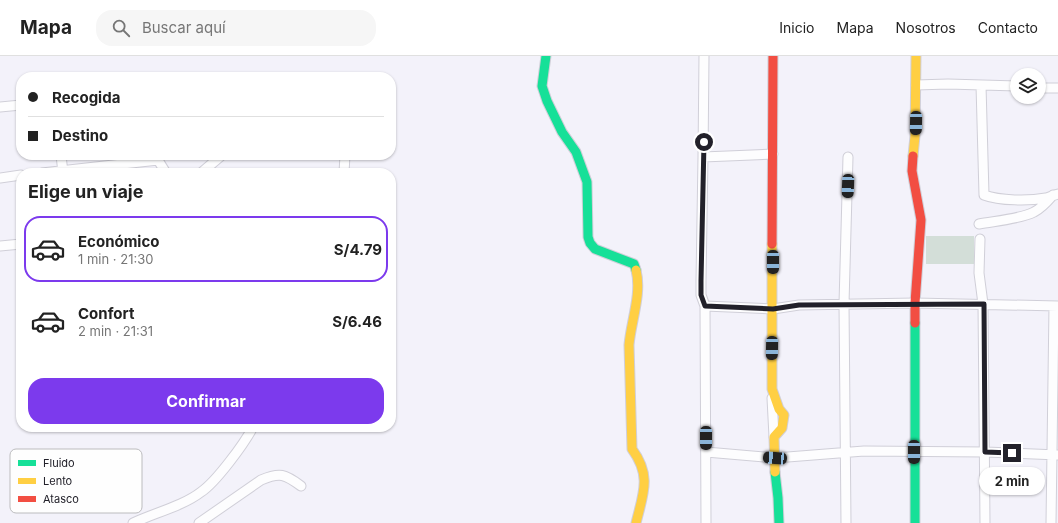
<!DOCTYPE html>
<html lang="es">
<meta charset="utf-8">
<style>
body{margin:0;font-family:Inter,sans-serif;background:#f6f6f6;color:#222;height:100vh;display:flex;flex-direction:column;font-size:15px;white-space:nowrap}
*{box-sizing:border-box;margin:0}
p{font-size:13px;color:#767676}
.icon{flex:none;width:22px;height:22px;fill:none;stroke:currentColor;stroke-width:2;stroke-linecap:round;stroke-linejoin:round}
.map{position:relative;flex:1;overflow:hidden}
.side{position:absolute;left:16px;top:112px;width:380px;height:264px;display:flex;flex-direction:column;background:#fff;border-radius:16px;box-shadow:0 1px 3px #0004}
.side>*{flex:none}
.banner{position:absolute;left:16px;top:16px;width:380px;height:88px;border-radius:16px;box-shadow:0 1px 3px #0004;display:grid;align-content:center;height:88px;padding:0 12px;background:#fff}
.controls{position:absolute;left:1010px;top:12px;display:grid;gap:8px}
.controls a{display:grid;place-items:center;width:36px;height:36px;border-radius:50%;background:#fff;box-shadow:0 1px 3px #0004;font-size:20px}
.end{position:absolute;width:18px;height:18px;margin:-9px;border:5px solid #22212a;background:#fff;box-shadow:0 0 0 2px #fff}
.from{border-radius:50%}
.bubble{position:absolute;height:28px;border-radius:14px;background:#fff;box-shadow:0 1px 3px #0004;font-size:13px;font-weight:700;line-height:28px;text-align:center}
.car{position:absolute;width:12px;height:24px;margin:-12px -6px;border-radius:5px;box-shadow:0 0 3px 1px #0007;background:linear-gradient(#222 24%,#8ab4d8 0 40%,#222 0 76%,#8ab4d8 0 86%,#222 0)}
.banner b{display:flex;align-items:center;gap:14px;height:38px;font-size:15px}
.banner b+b{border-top:1px solid #e0e0e0}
.banner i{width:10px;height:10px;background:#222}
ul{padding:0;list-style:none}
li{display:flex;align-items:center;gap:12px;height:66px;margin:0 8px 6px;padding:0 4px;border:2px solid transparent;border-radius:16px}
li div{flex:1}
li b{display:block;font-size:15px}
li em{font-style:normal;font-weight:700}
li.current{border-color:#7c3aed}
li>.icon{width:36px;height:36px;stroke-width:1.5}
h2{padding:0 12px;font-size:18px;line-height:48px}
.action{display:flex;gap:8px;margin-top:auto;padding:8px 12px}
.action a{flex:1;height:46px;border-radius:16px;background:#7c3aed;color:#fff;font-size:16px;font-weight:700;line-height:46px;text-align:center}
header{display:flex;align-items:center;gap:24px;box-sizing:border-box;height:56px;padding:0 20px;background:#fff;border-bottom:1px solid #e0e0e0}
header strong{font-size:19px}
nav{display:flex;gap:22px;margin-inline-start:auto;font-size:14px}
.search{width:280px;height:36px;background:#f6f6f6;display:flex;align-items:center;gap:10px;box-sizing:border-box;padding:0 14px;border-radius:16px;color:#767676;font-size:15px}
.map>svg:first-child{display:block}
</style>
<header>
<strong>Mapa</strong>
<div class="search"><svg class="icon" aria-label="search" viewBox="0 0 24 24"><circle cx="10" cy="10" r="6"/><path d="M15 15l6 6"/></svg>Buscar aquí</div>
<nav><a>Inicio</a><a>Mapa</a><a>Nosotros</a><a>Contacto</a></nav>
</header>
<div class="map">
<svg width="1058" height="467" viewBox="0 0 1058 467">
<rect width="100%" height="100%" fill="#f3f2fa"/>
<path fill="#d3ded8" d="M926,180H974V208H926Z"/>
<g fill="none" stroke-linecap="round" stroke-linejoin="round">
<defs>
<path id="street" d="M704,0L703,101L701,225V239L705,250L706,467
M916,29L948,28L1017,30
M981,29L984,139C1000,145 1029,145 1046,142C1050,141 1054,139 1058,138
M1039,32H1058
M0,51L21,49
M61,99L63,117
M157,99L158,104L166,117
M703,101L773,98
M42,117L158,104
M201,117L222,99
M344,117L345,99
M0,122L21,119
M979,168C995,165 1021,163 1034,156C1042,152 1047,146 1053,139
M980,183L979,217L983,248L985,467
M0,190L21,188
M705,250L773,253L799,249L915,247L1058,250
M772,342L774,381
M706,396L775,402L864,395L985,396L1058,399
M133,467C154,457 183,450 201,436C216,426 244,388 253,371
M199,467L261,424C280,416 285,418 301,430
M846,467L844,248L848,101
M1051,467L1054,250"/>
<path id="fast" d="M546,0L542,30L547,45L562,76L576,96L587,126L588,181L590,187L595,193L634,208L636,214
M915,267V467
M775,416L778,442L779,467"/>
<path id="slow" d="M913,100L915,80L916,0
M772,188V333L779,353L784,359L782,372L774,381L775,416
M636,467C643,438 652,420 632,393L629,289C631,265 642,238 636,214"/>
<path id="jam" d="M913,100L912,115L921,164L915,247V267
M772,188L773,0"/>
</defs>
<use href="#street" stroke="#d0cfd8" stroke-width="11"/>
<use href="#fast" stroke="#d0cfd8" stroke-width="11"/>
<use href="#slow" stroke="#d0cfd8" stroke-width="11"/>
<use href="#jam" stroke="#d0cfd8" stroke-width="11"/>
<use href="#street" stroke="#fdfdfe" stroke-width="9"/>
<use href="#fast" stroke="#16e098" stroke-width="9"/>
<use href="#slow" stroke="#ffcf43" stroke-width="9"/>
<use href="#jam" stroke="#f24e42" stroke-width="9"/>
</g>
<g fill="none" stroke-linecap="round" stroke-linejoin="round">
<path stroke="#22212a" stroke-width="5" d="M704,86L701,225V239L705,250L773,253L799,249L984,248L985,396L1012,397"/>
</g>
<rect x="10" y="393" width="132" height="64" rx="6" fill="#fefefe" stroke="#bcbcbe" stroke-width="1"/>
<rect x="18" y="404" width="18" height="6" fill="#16e098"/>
<rect x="18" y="422" width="18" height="6" fill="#ffcf43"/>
<rect x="18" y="440" width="18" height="6" fill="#f24e42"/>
<g font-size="11" fill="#22212a">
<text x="43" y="411">Fluido</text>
<text x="43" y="429">Lento</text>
<text x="43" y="447">Atasco</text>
</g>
</svg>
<div class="controls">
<a><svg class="icon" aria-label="layers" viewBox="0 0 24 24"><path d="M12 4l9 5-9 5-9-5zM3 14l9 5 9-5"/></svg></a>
</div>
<i class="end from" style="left:704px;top:86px"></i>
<i class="end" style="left:1012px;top:397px"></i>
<div class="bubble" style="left:979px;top:411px;width:66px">2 min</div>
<i class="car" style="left:916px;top:67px;rotate:181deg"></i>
<i class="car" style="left:848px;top:130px;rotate:182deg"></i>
<i class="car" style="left:773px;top:206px;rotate:180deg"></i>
<i class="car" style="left:772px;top:292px;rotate:181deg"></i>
<i class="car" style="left:706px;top:382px;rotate:180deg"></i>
<i class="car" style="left:914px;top:396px;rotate:180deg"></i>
<i class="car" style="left:775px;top:402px;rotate:274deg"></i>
<div class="banner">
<b><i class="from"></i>Recogida</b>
<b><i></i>Destino</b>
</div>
<section class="side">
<h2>Elige un viaje</h2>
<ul>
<li class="current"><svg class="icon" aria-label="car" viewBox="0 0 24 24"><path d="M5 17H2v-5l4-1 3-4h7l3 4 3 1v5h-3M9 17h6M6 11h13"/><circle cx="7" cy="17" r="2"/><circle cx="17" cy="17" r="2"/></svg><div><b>Económico</b><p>1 min · 21:30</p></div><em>S/4.79</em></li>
<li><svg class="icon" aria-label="car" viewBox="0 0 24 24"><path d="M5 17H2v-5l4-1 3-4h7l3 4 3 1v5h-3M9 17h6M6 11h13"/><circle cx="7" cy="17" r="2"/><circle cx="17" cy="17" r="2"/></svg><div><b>Confort</b><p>2 min · 21:31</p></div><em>S/6.46</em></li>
</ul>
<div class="action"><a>Confirmar</a></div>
</section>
</div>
